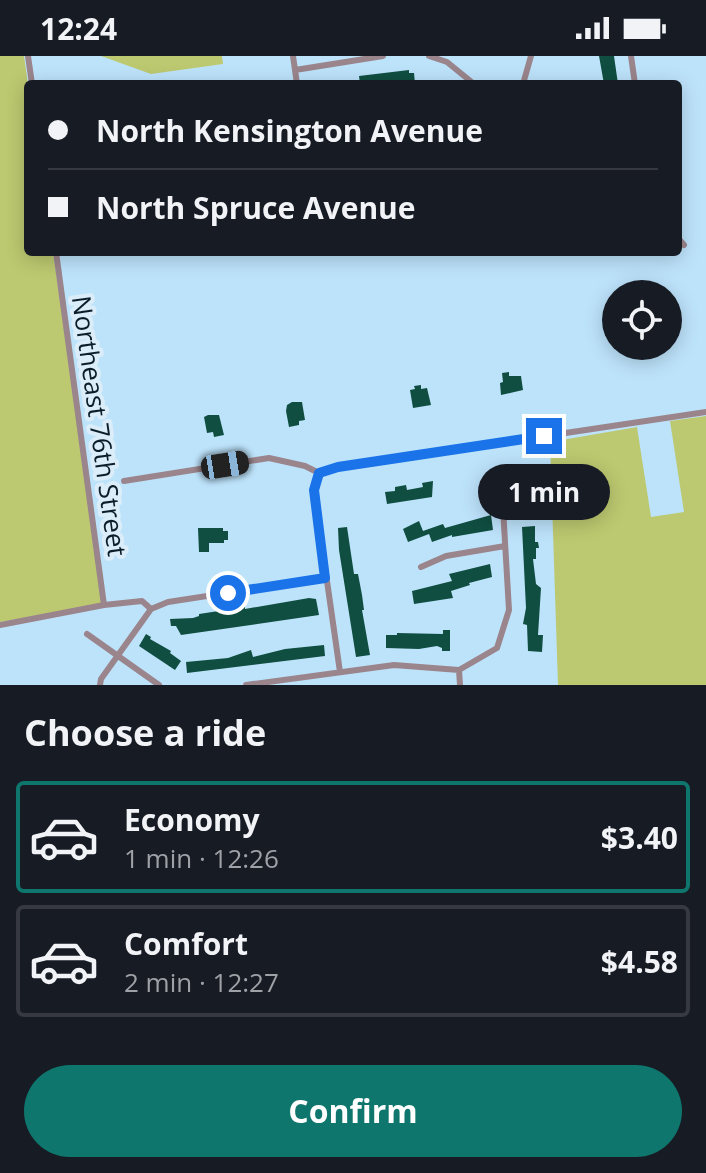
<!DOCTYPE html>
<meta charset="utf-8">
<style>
body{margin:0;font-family:"Open Sans",sans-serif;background:#242831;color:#f1f3f6;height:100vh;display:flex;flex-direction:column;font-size:30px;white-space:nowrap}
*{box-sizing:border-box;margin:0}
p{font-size:26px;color:#9ea1a6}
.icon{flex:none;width:44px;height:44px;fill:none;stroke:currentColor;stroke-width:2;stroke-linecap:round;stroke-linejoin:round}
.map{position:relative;height:629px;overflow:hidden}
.side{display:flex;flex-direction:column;background:#171b24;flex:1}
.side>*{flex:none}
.guide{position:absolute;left:24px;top:24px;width:658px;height:176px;border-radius:8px;box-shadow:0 4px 20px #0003;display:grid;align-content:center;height:176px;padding:0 24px;background:#171b24}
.controls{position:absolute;left:602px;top:224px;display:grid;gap:16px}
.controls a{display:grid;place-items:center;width:80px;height:80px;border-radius:50%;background:#171b24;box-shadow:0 4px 20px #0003;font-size:40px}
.end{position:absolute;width:36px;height:36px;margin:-18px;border:10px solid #1a73e8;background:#fff;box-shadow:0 0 0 4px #fff}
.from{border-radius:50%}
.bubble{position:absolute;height:56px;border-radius:28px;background:#171b24;box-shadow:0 4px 20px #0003;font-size:26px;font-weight:700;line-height:56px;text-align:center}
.car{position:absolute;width:24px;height:48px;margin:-24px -12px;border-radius:10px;box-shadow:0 0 6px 2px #0007;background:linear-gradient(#222 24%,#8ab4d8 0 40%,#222 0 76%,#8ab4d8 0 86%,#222 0)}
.guide b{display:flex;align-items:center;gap:28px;height:76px;font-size:30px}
.guide b+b{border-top:2px solid #363941}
.guide i{width:20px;height:20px;background:#f1f3f6}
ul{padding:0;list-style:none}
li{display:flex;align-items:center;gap:24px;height:112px;margin:0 16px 12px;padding:0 8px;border:4px solid #363941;border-radius:8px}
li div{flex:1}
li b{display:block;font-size:30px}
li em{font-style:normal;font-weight:700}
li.current{border-color:#0f766e}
li>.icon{width:72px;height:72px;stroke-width:1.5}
h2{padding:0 24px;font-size:36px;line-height:96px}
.cta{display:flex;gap:16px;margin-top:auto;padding:16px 24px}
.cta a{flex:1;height:92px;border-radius:48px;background:#0f766e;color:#fff;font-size:32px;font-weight:700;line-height:92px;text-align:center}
.status{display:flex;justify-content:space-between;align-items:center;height:56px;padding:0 40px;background:#171b24;direction:ltr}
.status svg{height:22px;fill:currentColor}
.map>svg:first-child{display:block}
</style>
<div class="status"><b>12:24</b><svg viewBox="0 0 49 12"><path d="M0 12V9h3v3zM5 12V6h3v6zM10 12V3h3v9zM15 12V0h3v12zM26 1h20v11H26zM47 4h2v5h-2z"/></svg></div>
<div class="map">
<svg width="706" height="629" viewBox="0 0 706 629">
<rect width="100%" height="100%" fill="#bde3fb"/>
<path fill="#bdc970" d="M0,0H24L28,28V196H53L104,549L0,566Z
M101,0H222L223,8L151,18Z
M706,360V629H558L550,386L637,371L651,461L684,456L670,365Z"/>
<path fill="#104e41" d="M599,0H614L618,28H604Z
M409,14V17H414L415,28H360L359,20Z
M509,316V320H521L523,334L501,339L500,327L503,326L502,317Z
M421,329V333L427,332L431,349L413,352L410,334L415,333L414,330Z
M292,346H302L305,364L299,365V369L289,371L286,355L287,349Z
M208,359H219L224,379L214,381L213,376L207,377L204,361Z
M526,416H537L531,462L521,460L522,442H525Z
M433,425L432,441L387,448L385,436L395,435V431L406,429L407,434L423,431L422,427Z
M491,459L493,474L452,481V479L432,486L429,478L408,486L403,473L419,465L423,475L443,468L445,472Z
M535,470V486H538L539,492H536V503H533L536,528L541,532L538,579H543L542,596L528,595L527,569L523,568L526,552L522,471Z
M347,471L354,518H358L362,539L364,554H362L370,599L356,601L339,494L338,472Z
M198,472H223V475H228V484H224V487H209V496H199Z
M490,508L492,521L469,527L470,529L451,535L453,542L414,548L412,535L452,525L449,518Z
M309,542L316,543L319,559L181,579L176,570H171L170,563L193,562L199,560V558L245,551V553Z
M443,574H450V595H442V592L437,590L419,593L386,592V579H397V577L443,578Z
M146,578L151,581L150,583L171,595L170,597L181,605L175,614L139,590Z
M324,589L325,600L187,617L186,606L228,602L251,594L253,601L285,593Z"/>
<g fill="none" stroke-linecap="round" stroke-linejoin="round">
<path stroke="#9b858c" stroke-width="6" d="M28,0L32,28
M293,0L297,28
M429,0L447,6L474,28
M631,0L635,28
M295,14L383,0
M523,28L531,0
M678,182L684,189
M56,196L104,549
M319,417L314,434L340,616
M124,425L269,402L305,410L319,417L338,411L706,356
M421,511L446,500L505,490
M0,569L104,549L142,545L151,553
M87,578L159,629
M459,614L497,592L509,554L503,452L508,413
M459,614L460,629
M100,629L101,623L151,553L168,546L325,522
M246,629L394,609L459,614"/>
</g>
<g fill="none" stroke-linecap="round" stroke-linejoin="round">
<path stroke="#1a73e8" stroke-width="10" d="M228,537L325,522L314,434L319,417L338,411L544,380"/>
</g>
<g text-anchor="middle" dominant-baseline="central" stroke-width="8" stroke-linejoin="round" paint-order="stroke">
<g font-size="26" fill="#0a1d28" stroke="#daedf9">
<text transform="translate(100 370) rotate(82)">Northeast 76th Street</text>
</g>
</g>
</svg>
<div class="controls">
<a><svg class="icon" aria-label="locate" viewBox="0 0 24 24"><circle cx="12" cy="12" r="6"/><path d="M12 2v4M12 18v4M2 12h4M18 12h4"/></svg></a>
</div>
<i class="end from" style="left:228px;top:537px"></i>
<i class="end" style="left:544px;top:380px"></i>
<div class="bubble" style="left:478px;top:408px;width:132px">1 min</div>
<i class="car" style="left:225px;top:409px;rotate:81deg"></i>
<div class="guide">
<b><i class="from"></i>North Kensington Avenue</b>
<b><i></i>North Spruce Avenue</b>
</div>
</div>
<section class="side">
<h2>Choose a ride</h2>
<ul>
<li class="current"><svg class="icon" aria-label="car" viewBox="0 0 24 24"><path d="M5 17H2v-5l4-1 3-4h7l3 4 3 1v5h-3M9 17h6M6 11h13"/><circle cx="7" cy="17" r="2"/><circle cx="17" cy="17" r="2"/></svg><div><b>Economy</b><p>1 min · 12:26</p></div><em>$3.40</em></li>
<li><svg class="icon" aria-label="car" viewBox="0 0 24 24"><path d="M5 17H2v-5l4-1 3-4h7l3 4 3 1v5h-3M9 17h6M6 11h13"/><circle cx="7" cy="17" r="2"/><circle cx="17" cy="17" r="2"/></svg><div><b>Comfort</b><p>2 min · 12:27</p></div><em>$4.58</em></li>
</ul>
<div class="cta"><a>Confirm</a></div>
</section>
